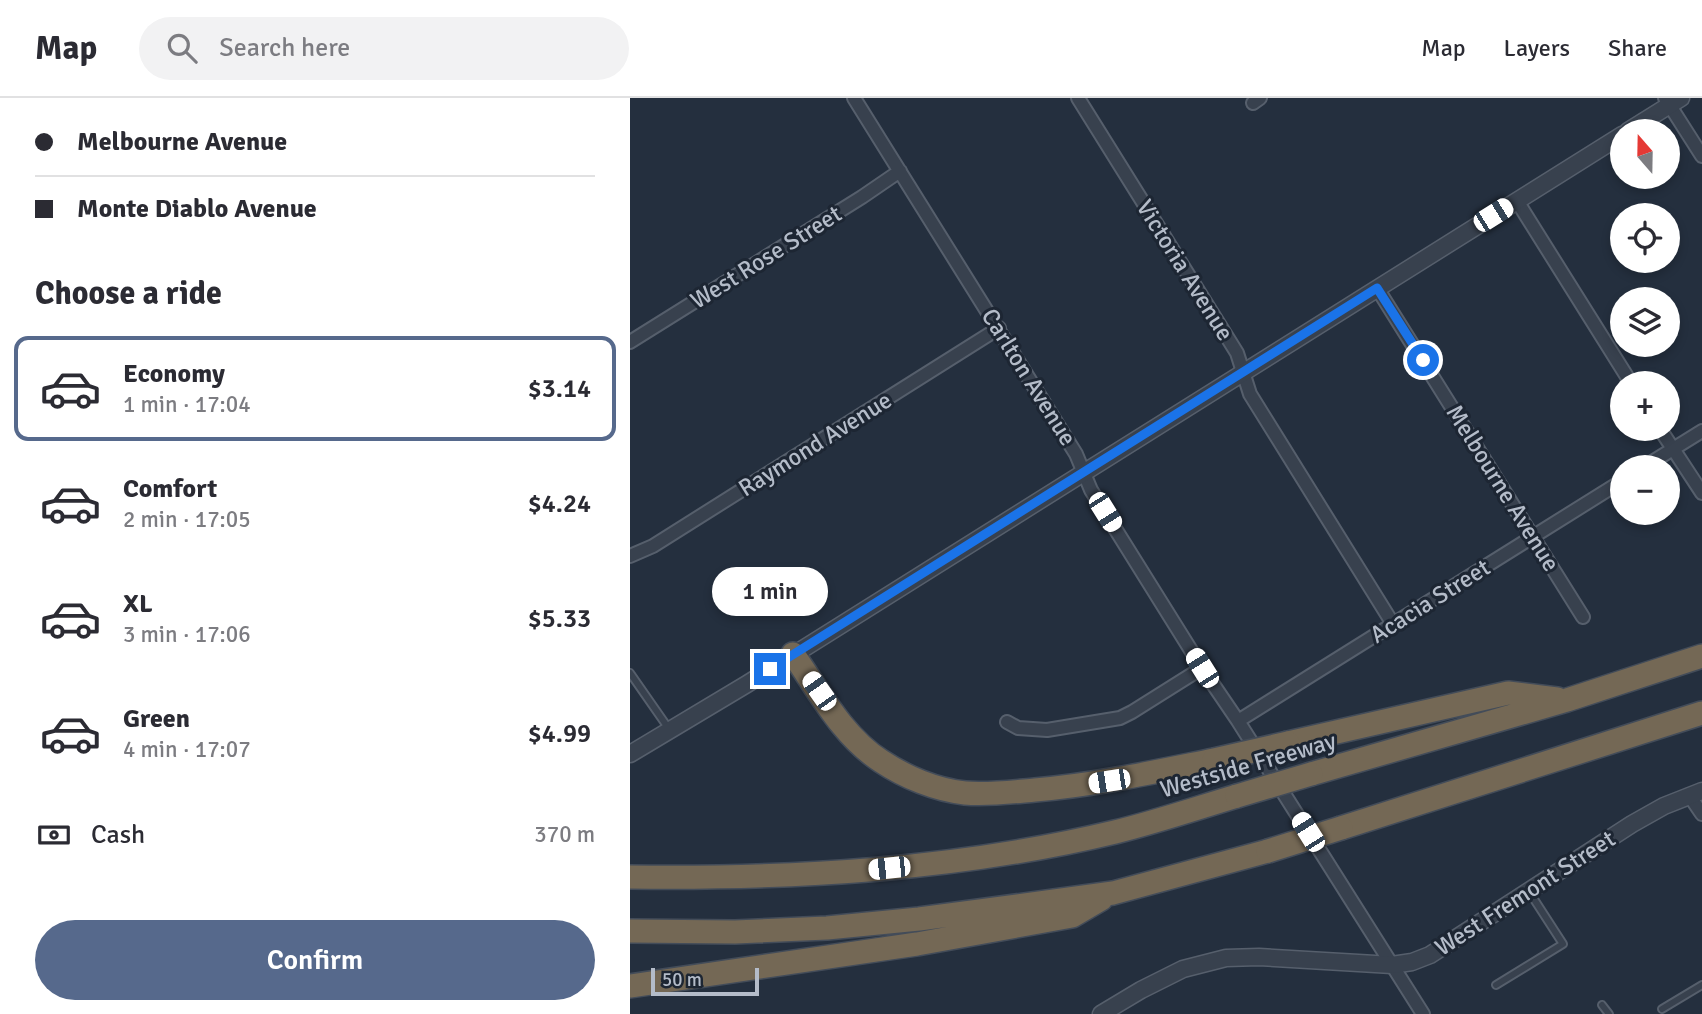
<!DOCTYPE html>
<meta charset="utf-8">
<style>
body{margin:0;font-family:Signika,sans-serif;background:#f2f2f3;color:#2b2b33;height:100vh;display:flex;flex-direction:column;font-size:26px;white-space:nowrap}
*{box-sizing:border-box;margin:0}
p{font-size:23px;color:#7c7c81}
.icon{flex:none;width:38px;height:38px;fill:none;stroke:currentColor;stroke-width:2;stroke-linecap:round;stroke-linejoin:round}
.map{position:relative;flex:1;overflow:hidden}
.side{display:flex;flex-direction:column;background:#fff;width:630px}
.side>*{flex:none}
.hud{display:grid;align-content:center;height:154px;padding:0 35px;background:#fff}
.needle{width:46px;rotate:340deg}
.buttons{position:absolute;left:980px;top:21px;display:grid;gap:14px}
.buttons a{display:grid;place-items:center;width:70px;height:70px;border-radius:50%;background:#fff;box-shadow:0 4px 10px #0003;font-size:35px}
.scale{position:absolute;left:21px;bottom:18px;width:108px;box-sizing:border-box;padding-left:7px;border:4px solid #b4bcc9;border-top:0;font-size:19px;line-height:24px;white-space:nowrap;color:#b4bcc9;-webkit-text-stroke:5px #1d2633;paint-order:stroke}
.end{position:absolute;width:32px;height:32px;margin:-16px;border:9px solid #1a73e8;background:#fff;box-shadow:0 0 0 4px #fff}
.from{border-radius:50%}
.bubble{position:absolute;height:49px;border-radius:24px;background:#fff;box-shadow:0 4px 10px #0003;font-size:23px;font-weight:600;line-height:49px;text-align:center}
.car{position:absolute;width:21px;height:42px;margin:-21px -10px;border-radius:9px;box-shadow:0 0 5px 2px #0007;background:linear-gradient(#fff 24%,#345 0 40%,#fff 0 76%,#345 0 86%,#fff 0)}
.hud b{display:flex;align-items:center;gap:24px;height:66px;font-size:26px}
.hud b+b{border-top:2px solid #e1e1e2}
.hud i{width:18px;height:18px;background:#2b2b33}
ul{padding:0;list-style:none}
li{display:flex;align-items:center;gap:21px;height:105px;margin:0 14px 10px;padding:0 21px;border:4px solid transparent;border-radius:14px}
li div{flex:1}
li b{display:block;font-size:26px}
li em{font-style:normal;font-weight:600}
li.current{border-color:#56698c}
li>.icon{width:63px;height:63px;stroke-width:1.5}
h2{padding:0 35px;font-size:32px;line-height:84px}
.pay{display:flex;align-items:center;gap:18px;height:77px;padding:0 35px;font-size:26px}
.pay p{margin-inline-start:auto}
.action{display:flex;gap:14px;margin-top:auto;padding:14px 35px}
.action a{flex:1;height:80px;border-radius:42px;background:#56698c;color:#fff;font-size:28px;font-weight:600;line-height:80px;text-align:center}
header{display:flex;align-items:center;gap:42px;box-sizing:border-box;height:98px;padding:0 35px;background:#fff;border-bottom:2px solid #e1e1e2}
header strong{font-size:33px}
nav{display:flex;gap:38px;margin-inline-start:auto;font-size:24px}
.search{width:490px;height:63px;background:#f2f2f3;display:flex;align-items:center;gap:18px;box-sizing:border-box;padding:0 24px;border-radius:38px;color:#7c7c81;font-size:26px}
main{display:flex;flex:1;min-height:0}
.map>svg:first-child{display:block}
</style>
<header>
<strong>Map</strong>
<div class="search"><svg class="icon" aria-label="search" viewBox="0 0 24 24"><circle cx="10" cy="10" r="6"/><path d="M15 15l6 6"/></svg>Search here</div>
<nav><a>Map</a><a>Layers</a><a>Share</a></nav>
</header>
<main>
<section class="side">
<div class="hud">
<b><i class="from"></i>Melbourne Avenue</b>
<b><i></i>Monte Diablo Avenue</b>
</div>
<h2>Choose a ride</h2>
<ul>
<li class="current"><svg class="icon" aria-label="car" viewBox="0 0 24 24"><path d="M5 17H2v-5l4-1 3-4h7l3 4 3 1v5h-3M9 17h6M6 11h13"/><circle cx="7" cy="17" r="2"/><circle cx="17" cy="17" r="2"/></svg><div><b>Economy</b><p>1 min · 17:04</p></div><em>$3.14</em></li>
<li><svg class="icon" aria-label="car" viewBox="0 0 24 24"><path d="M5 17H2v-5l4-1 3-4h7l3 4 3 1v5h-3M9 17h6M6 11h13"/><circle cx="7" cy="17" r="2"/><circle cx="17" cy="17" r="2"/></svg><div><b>Comfort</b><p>2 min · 17:05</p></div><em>$4.24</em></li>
<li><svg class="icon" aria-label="car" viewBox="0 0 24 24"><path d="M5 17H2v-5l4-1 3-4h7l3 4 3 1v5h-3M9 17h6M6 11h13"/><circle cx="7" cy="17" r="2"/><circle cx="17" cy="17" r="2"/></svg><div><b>XL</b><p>3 min · 17:06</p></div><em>$5.33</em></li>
<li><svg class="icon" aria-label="car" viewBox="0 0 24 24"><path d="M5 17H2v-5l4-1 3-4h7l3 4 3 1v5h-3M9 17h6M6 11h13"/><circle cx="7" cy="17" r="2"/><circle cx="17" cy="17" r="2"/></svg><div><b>Green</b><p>4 min · 17:07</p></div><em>$4.99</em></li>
</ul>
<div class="pay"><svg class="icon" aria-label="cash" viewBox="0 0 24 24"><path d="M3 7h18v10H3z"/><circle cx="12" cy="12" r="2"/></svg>Cash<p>370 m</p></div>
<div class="action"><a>Confirm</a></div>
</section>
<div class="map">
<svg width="1072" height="916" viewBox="0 0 1072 916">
<rect width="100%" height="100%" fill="#242f3e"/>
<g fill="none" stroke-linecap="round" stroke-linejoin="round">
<defs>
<path id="service" d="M0,575L39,631
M866,887L933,846L900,795
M972,907L979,916
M1032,911L1072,887"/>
<path id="minor" d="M224,0L446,356L461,392L572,570L608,623L793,916
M448,0L607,255L620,296L763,526
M1035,0L1072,58
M623,5L630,0
M887,103L1001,285
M747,190L953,519
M0,244L232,99L270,73
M1030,331L1072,395
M1014,369L1072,333
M0,458L23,448L369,230
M608,623L992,383
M377,624L388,630L417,632L490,620L502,614L572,570
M1059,697L1072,716"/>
<path id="tertiary" d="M998,33L1051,0
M0,656L117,586L992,37
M471,916L511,892L553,871L596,860L629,859L762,867L782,864L800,857L1002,726L1034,708L1072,693"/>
<path id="motorway" d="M163,556C189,593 212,638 251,663C275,679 306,692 335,695C358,697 382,694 405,692C465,687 524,674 584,662
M658,645L878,595L927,601
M681,676L937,602L1072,558
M711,730L1072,615
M0,779C162,781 327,772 485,734C526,724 567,710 607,698
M0,833L105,834L197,830L289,821L483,795L638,753
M0,888L287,846L442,818L471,801"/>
</defs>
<use href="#service" stroke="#565f6c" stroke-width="10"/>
<use href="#minor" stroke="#565f6c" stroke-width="16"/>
<use href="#tertiary" stroke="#565f6c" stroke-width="19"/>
<use href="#motorway" stroke="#434c59" stroke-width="26"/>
<use href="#service" stroke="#38414e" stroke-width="6"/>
<use href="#minor" stroke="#38414e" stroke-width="12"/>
<use href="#tertiary" stroke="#38414e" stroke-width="16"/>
<use href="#motorway" stroke="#746855" stroke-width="23"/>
<defs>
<path id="motorway-bridge" d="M584,662L658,645
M607,698L681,676
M638,753L711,730"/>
</defs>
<use href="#motorway-bridge" stroke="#434c59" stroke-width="26" stroke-linecap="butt"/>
<use href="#motorway-bridge" stroke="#746855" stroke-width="23"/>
</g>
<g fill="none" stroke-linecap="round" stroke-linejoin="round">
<path stroke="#1a73e8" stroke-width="9" d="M140,571L747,190L793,262"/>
</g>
<g text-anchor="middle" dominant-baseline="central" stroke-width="6" stroke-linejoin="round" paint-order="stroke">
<g font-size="24" fill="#b4bcc9" stroke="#1d2633">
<text transform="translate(136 159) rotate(-32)">West Rose Street</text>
<text transform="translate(555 172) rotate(58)">Victoria Avenue</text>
<text transform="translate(399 279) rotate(58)">Carlton Avenue</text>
<text transform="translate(185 346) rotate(-32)">Raymond Avenue</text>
<text transform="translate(873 390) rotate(58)">Melbourne Avenue</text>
<text transform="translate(800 503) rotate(-32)">Acacia Street</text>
<text transform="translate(618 667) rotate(-16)">Westside Freeway</text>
<text transform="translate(895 795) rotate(-33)">West Fremont Street</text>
</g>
</g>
</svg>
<div class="buttons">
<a><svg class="needle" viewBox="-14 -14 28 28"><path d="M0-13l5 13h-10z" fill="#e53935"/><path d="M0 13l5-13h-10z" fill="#7c7c81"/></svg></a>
<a><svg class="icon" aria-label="locate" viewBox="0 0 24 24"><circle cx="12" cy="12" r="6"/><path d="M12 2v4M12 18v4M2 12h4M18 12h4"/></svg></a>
<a><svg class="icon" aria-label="layers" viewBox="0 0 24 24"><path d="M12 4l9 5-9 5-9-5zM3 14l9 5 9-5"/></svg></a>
<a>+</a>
<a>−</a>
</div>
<div class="scale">50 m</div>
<i class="end from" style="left:793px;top:262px"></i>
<i class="end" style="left:140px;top:571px"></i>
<div class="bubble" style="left:82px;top:469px;width:116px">1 min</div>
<i class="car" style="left:863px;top:117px;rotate:58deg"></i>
<i class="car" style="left:475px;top:414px;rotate:148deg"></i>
<i class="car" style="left:572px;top:570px;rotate:328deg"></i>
<i class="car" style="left:189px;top:593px;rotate:325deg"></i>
<i class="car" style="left:479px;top:683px;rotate:261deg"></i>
<i class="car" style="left:678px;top:734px;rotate:328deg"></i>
<i class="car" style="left:259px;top:770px;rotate:264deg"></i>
</div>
</main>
